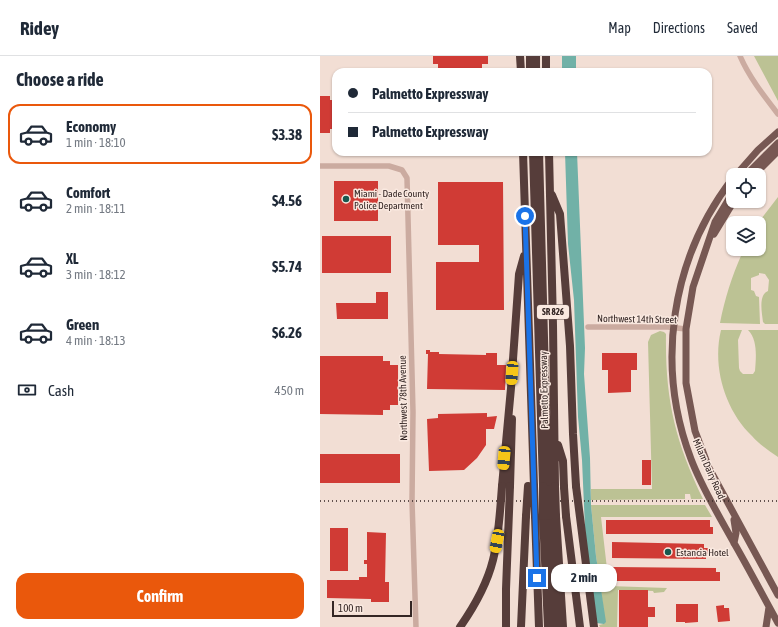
<!DOCTYPE html>
<meta charset="utf-8">
<style>
body{margin:0;font-family:"Asap Condensed",sans-serif;background:#f2f2f3;color:#1f2937;height:100vh;display:flex;flex-direction:column;font-size:15px;white-space:nowrap}
*{box-sizing:border-box;margin:0}
p{font-size:13px;color:#747a83}
.icon{flex:none;width:22px;height:22px;fill:none;stroke:currentColor;stroke-width:2;stroke-linecap:round;stroke-linejoin:round}
.map{position:relative;flex:1;overflow:hidden}
.panel{display:flex;flex-direction:column;background:#fff;width:320px}
.panel>*{flex:none}
.banner{position:absolute;left:12px;top:12px;width:380px;height:88px;border-radius:12px;box-shadow:0 1px 3px #0004;display:grid;align-content:center;height:88px;padding:0 16px;background:#fff}
.controls{position:absolute;left:406px;top:112px;display:grid;gap:8px}
.controls a{display:grid;place-items:center;width:40px;height:40px;border-radius:8px;background:#fff;box-shadow:0 1px 3px #0004;font-size:20px}
.scale{position:absolute;left:12px;bottom:10px;width:80px;box-sizing:border-box;padding-left:4px;border:2px solid #342624;border-top:0;font-size:11px;line-height:14px;white-space:nowrap;color:#342624;-webkit-text-stroke:3px #fae9e0;paint-order:stroke}
.end{position:absolute;width:18px;height:18px;margin:-9px;border:5px solid #1a73e8;background:#fff;box-shadow:0 0 0 2px #fff}
.from{border-radius:50%}
.bubble{position:absolute;height:28px;border-radius:12px;background:#fff;box-shadow:0 1px 3px #0004;font-size:13px;font-weight:700;line-height:28px;text-align:center}
.car{position:absolute;width:12px;height:24px;margin:-12px -6px;border-radius:5px;box-shadow:0 0 3px 1px #0007;background:linear-gradient(#f5c518 24%,#345 0 40%,#f5c518 0 76%,#345 0 86%,#f5c518 0)}
.banner b{display:flex;align-items:center;gap:14px;height:38px;font-size:15px}
.banner b+b{border-top:1px solid #e0e1e3}
.banner i{width:10px;height:10px;background:#1f2937}
ul{padding:0;list-style:none}
li{display:flex;align-items:center;gap:12px;height:60px;margin:0 8px 6px;padding:0 8px;border:2px solid transparent;border-radius:12px}
li div{flex:1}
li b{display:block;font-size:15px}
li em{font-style:normal;font-weight:700}
li.current{border-color:#ea580c}
li>.icon{width:36px;height:36px;stroke-width:1.5}
h2{padding:0 16px;font-size:18px;line-height:48px}
.pay{display:flex;align-items:center;gap:10px;height:44px;padding:0 16px;font-size:15px}
.pay p{margin-inline-start:auto}
.cta{display:flex;gap:8px;margin-top:auto;padding:8px 16px}
.cta a{flex:1;height:46px;border-radius:12px;background:#ea580c;color:#fff;font-size:16px;font-weight:700;line-height:46px;text-align:center}
header{display:flex;align-items:center;gap:24px;box-sizing:border-box;height:56px;padding:0 20px;background:#fff;border-bottom:1px solid #e0e1e3}
header strong{font-size:19px}
nav{display:flex;gap:22px;margin-inline-start:auto;font-size:14px}
main{display:flex;flex:1;min-height:0}
.map>svg:first-child{display:block}
</style>
<header>
<strong>Ridey</strong>
<nav><a>Map</a><a>Directions</a><a>Saved</a></nav>
</header>
<main>
<section class="panel">
<h2>Choose a ride</h2>
<ul>
<li class="current"><svg class="icon" aria-label="car" viewBox="0 0 24 24"><path d="M5 17H2v-5l4-1 3-4h7l3 4 3 1v5h-3M9 17h6M6 11h13"/><circle cx="7" cy="17" r="2"/><circle cx="17" cy="17" r="2"/></svg><div><b>Economy</b><p>1 min · 18:10</p></div><em>$3.38</em></li>
<li><svg class="icon" aria-label="car" viewBox="0 0 24 24"><path d="M5 17H2v-5l4-1 3-4h7l3 4 3 1v5h-3M9 17h6M6 11h13"/><circle cx="7" cy="17" r="2"/><circle cx="17" cy="17" r="2"/></svg><div><b>Comfort</b><p>2 min · 18:11</p></div><em>$4.56</em></li>
<li><svg class="icon" aria-label="car" viewBox="0 0 24 24"><path d="M5 17H2v-5l4-1 3-4h7l3 4 3 1v5h-3M9 17h6M6 11h13"/><circle cx="7" cy="17" r="2"/><circle cx="17" cy="17" r="2"/></svg><div><b>XL</b><p>3 min · 18:12</p></div><em>$5.74</em></li>
<li><svg class="icon" aria-label="car" viewBox="0 0 24 24"><path d="M5 17H2v-5l4-1 3-4h7l3 4 3 1v5h-3M9 17h6M6 11h13"/><circle cx="7" cy="17" r="2"/><circle cx="17" cy="17" r="2"/></svg><div><b>Green</b><p>4 min · 18:13</p></div><em>$6.26</em></li>
</ul>
<div class="pay"><svg class="icon" aria-label="cash" viewBox="0 0 24 24"><path d="M3 7h18v10H3z"/><circle cx="12" cy="12" r="2"/></svg>Cash<p>450 m</p></div>
<div class="cta"><a>Confirm</a></div>
</section>
<div class="map">
<svg width="458" height="571" viewBox="0 0 458 571">
<rect width="100%" height="100%" fill="#f2ded4"/>
<path fill="#bcc294" d="M434,0H458V45Z
M458,141V268H445L443,266C442,257 438,239 448,235L449,224L445,218L439,217V219L431,222V234L434,235L436,240L439,241L440,268L400,267C405,241 413,217 424,193H439L438,167Z
M401,274H422L418,284L419,312L420,315L423,318H433L435,315C436,302 438,284 428,274H458V401C449,395 439,388 432,380C405,354 392,311 401,274Z
M340,275L344,276L346,278C345,343 355,385 383,443H371L370,438H365V443L271,444V433H332L328,286L331,279Z
M271,449H385L392,461H281L289,530L347,532L344,536L334,537L333,535L298,534L297,571H280L279,569L283,568L284,557L276,500Z"/>
<path fill="#71b1a7" d="M242,0H256V16H242Z
M245,96H257L265,292L264,318L270,402L271,449L276,500L286,566L284,568L276,567L266,495L262,404L258,361L254,244L248,188Z"/>
<path fill="#d03b35" d="M113,0H168V8H162V16H118V8H113Z
M0,40H10V44H16V73H10V77H0Z
M14,125H58V165H14Z
M118,126H183L184,254H116V206H159V189H118Z
M2,180H71V217H2Z
M56,236H68V263H17L16,247H56Z
M106,294H110V296H119V298L166,299V297H177V309H186L185,334L107,333L108,298H106Z
M282,297H317V314H311V336L288,337V314H282Z
M0,300H63V305H70V309H78V349H70V354H63V359L0,358Z
M167,357V361L177,360L174,373H166V389L157,402L144,414L109,415L107,363L118,362V358Z
M0,398H80V427H0Z
M322,404H331V429H322Z
M286,464H390V471H393V478H286Z
M10,472H28V515H10Z
M47,476L66,477L65,526H69V546H51V543L7,542V524H39V521H47V508H44V504H47Z
M292,486L384,488V492H390V498H386V503L292,502Z
M293,511L396,512V516H400V525H293Z
M299,534H328V551H335V561H328V571H299Z
M356,548H378V566L365,567V566H356Z
M404,549V552H409L410,565L398,566L396,550Z"/>
<g fill="none" stroke-linecap="round" stroke-linejoin="round">
<path stroke="#cbaba0" stroke-width="5.5" d="M420,0C429,21 444,40 458,58
M0,110H69L82,114L87,122L93,356L92,445L96,571
M268,271H348L366,273"/>
<path stroke="#775853" stroke-width="7" d="M416,119L438,94L458,76
M426,119L458,87
M434,119L458,95
M413,122C351,202 335,309 371,403C382,432 399,460 414,487C429,513 443,540 458,567
M413,136L395,166L373,231L366,273V327L375,375L389,412L458,539
M394,178L414,145
M414,464L416,477L414,487
M446,571L449,551"/>
<path stroke="#563d3a" stroke-width="8" d="M200,0L201,16
M210,0V16
M216,0V16
M226,0V16
M203,96L214,430
M213,96L223,429
M219,96L228,430
M229,96L233,269L235,430
M232,139L240,158L250,290L253,378L256,430
M238,389L243,405L244,431
M182,430L191,332L199,218L204,200
M190,430L192,363
M215,460L219,571
M223,460L228,571
M229,460L235,571
M236,460L243,571
M246,460L260,571
M201,571L206,460"/>
<path stroke="#342624" stroke-width="1.5" stroke-dasharray="1 3" stroke-linecap="butt" d="M0,445H458"/>
<path stroke="#563d3a" stroke-width="8" d="M214,430L215,460
M223,430V460
M235,430L236,460
M256,430L274,571
M244,431L246,460
M228,433L229,460
M206,460L208,430
M140,571C154,551 167,528 173,504C179,480 180,455 182,430
M186,571V533L190,430"/>
</g>
<g fill="none" stroke-linecap="round" stroke-linejoin="round">
<path stroke="#1a73e8" stroke-width="5" d="M205,160L217,522"/>
</g>
<g fill="#17584f" stroke="#fae9e0" stroke-width="1.5">
<circle cx="26" cy="143" r="4"/>
<circle cx="348" cy="496" r="4"/>
</g>
<g text-anchor="middle" dominant-baseline="central" stroke-width="3" stroke-linejoin="round" paint-order="stroke">
<rect fill="#fae9e0" stroke="#6f605c" stroke-width="1" x="217" y="249" width="32" height="14" rx="3"/>
<g font-size="9" font-weight="bold" fill="#342624">
<text x="233" y="256">SR 826</text>
</g>
<g font-size="10" fill="#342624" stroke="#fae9e0" text-anchor="start">
<text x="34" y="137">Miami - Dade County<tspan x="34" dy="12">Police Department</tspan></text>
<text x="356" y="496">Estancia Hotel</text>
</g>
<g font-size="10" fill="#342624" stroke="#fae9e0">
<text transform="translate(317 263) rotate(1)">Northwest 14th Street</text>
<text transform="translate(224 334) rotate(-91)">Palmetto Expressway</text>
<text transform="translate(83 342) rotate(-91)">Northwest 78th Avenue</text>
<text transform="translate(389 413) rotate(66)">Milam Dairy Road</text>
</g>
</g>
</svg>
<div class="controls">
<a><svg class="icon" aria-label="locate" viewBox="0 0 24 24"><circle cx="12" cy="12" r="6"/><path d="M12 2v4M12 18v4M2 12h4M18 12h4"/></svg></a>
<a><svg class="icon" aria-label="layers" viewBox="0 0 24 24"><path d="M12 4l9 5-9 5-9-5zM3 14l9 5 9-5"/></svg></a>
</div>
<div class="scale">100 m</div>
<i class="end from" style="left:205px;top:160px"></i>
<i class="end" style="left:217px;top:522px"></i>
<div class="bubble" style="left:231px;top:508px;width:66px">2 min</div>
<i class="car" style="left:192px;top:317px;rotate:184deg"></i>
<i class="car" style="left:184px;top:402px;rotate:185deg"></i>
<i class="car" style="left:177px;top:485px;rotate:191deg"></i>
<div class="banner">
<b><i class="from"></i>Palmetto Expressway</b>
<b><i></i>Palmetto Expressway</b>
</div>
</div>
</main>
